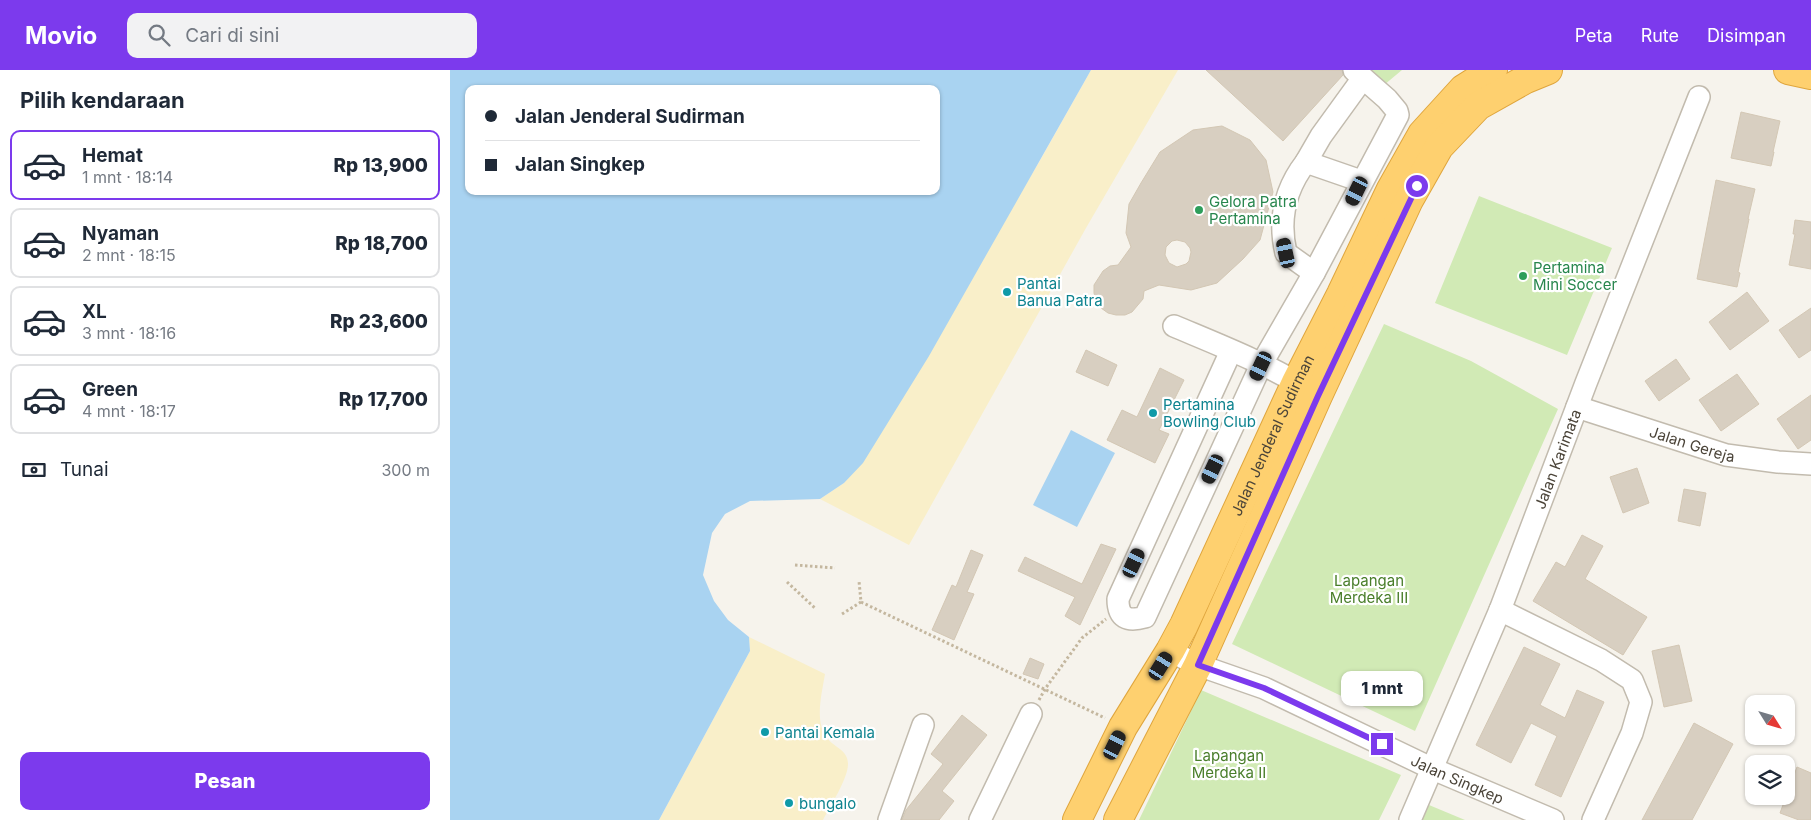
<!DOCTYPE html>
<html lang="id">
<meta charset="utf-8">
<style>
body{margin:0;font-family:Inter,sans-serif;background:#f2f2f3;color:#1f2937;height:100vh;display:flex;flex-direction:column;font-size:19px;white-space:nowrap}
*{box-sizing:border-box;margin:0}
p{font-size:16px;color:#747a83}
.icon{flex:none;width:28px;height:28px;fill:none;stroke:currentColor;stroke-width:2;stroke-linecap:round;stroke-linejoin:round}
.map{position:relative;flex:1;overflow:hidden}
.panel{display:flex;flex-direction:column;background:#fff;width:450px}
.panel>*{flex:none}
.top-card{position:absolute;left:15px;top:15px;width:475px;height:110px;border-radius:10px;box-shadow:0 1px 4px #0004;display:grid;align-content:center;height:110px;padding:0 20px;background:#fff}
.needle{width:32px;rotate:127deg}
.controls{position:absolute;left:1295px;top:625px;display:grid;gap:10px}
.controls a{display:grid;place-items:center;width:50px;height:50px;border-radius:10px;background:#fff;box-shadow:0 1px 4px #0004;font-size:25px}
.end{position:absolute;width:22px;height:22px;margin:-11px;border:6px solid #7c3aed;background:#fff;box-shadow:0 0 0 2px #fff}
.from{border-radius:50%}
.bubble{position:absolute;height:35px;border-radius:10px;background:#fff;box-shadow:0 1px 4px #0004;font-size:16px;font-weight:800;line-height:35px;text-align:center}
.car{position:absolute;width:15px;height:30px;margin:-15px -8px;border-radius:6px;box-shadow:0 0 4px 1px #0007;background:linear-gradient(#222 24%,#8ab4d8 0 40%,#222 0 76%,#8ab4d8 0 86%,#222 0)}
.top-card b{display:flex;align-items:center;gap:18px;height:48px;font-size:19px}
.top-card b+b{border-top:1px solid #e0e1e3}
.top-card i{width:12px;height:12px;background:#1f2937}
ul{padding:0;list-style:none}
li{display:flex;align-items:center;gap:15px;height:70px;margin:0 10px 8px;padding:0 10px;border:2px solid #e0e1e3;border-radius:10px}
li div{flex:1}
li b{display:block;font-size:19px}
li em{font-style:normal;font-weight:800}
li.active{border-color:#7c3aed}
li>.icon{width:45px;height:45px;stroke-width:1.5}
h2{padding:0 20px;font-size:22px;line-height:60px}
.pay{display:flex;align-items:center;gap:12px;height:55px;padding:0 20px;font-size:19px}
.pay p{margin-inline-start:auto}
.cta{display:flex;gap:10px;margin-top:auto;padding:10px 20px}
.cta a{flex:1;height:58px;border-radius:10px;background:#7c3aed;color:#fff;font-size:20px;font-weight:800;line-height:58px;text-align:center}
header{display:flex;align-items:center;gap:30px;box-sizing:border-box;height:70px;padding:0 25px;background:#7c3aed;color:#fff}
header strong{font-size:24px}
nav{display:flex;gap:28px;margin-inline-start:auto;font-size:18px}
.search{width:350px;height:45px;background:#f2f2f3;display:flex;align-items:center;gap:12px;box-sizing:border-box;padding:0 18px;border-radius:10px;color:#747a83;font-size:19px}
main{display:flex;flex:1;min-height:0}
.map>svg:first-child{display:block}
</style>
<header>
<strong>Movio</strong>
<div class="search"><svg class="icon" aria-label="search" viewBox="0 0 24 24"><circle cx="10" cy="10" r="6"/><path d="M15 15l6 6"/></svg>Cari di sini</div>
<nav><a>Peta</a><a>Rute</a><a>Disimpan</a></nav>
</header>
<main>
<section class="panel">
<h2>Pilih kendaraan</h2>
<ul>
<li class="active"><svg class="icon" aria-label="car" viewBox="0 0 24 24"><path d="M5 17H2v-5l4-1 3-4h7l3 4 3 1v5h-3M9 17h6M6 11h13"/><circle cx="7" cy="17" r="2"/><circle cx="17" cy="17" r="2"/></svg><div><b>Hemat</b><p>1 mnt · 18:14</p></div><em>Rp 13,900</em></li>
<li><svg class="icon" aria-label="car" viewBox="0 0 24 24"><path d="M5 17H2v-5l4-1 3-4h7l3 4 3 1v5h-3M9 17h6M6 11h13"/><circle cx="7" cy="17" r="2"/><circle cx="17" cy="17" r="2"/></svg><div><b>Nyaman</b><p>2 mnt · 18:15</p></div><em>Rp 18,700</em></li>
<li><svg class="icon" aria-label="car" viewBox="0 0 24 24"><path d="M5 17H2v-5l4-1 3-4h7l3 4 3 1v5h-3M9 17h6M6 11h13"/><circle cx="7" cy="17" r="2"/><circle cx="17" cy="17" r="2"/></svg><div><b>XL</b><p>3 mnt · 18:16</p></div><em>Rp 23,600</em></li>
<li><svg class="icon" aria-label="car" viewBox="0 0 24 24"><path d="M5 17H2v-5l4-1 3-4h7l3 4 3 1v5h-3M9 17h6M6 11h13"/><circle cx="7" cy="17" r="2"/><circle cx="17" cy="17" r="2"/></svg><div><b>Green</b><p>4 mnt · 18:17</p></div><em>Rp 17,700</em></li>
</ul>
<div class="pay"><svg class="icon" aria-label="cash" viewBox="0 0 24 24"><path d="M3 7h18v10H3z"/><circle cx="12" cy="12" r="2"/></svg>Tunai<p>300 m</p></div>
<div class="cta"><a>Pesan</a></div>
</section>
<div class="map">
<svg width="1361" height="750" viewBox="0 0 1361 750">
<rect width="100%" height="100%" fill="#f6f3ec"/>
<path fill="#d1eab5" d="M921,0H952L934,15Z
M1029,126L1162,178L1117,285L985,233Z
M934,254L1021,291L1108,339L965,661L782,574Z
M751,620L951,705L929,750H689Z
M979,735L1015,750H972Z"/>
<path fill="#f9efc9" d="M641,0H728L636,158L459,475L370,429L394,413L588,94Z
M299,567L375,604C372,623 364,652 377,668C385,678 398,680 398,694C398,709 380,736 373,750H209L300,581Z"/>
<path fill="#a9d3f1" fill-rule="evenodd" d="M0,0H641L479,286L413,393L394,413L370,429L300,431L275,444L262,463L253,505L264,531L278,550L299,567L300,581L209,750H0ZM19,19H486V121H19Z
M621,360L665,383L627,457L583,435Z"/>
<path fill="#d8cfc1" stroke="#d3c7b4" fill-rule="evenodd" d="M756,0H892L893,5L833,71Z
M1291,42L1330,51L1323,82H1324L1321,96L1281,88Z
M772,56L800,70L816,90L823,122L810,170L793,189L767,213L741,220L709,215L694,221L693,229L682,242L675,245H666L658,243L651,238L646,231L644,223V215L653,201L660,196L668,195L681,177L676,163L679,134L691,113L710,82L743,60ZM727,170L735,172L740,178L741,182L739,191L736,194L727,197L719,193L715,185L716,177L722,171Z
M1266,110L1305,119L1298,149H1299L1288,202L1290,203L1287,217L1247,209Z
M1345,150L1361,152V199L1339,195L1345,164H1343Z
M1297,222L1319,251L1280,280L1259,252Z
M1361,238V280L1349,288L1329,260Z
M636,280L667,295L658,316L626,302Z
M1226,289L1240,309L1209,331L1195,311Z
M710,298L734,310L709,360L719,364L705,393L657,370L672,340L687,347Z
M1287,304L1309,334L1271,361L1249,330Z
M1361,325V370L1348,379L1327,349Z
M1187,398L1199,433L1173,443L1160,407Z
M1234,419L1256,423L1250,456L1228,451Z
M1132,465L1153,476L1135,509L1197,547L1173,585L1083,531L1106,492L1115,497Z
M651,474L666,479L630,555L615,546L625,527L568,501L575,487L632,514Z
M521,480L533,485L517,522L524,524L504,570L482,560L502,515L506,517Z
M1229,575L1242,631L1214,637L1202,581Z
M1074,577L1110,594L1090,635L1115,648L1127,620L1154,632L1111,727L1085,715L1107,666L1081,653L1061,693L1026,675Z
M580,588L594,594L588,609L573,604Z
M512,645L537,665L492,721L504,731L489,750H452L456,740L493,694L481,684Z
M1244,653L1283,674L1242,750H1192Z
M1347,697L1361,703V750H1349L1330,743Z"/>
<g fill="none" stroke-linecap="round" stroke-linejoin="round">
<defs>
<g id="minor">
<path d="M856,92L871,66L913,8"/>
<path d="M864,203L836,183C828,149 835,119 856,92L911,111"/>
<path d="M724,256C769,275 818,294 859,320"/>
<path d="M781,281L668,529C668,548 677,552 695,547L811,295L864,203L948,45L947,41L937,29L904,0"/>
<path id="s1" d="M1127,337L1276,385L1328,392L1361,394"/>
<path d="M1050,540L1151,590L1182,610L1191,632L1182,663L1143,750"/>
<path id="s2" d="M720,581L748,595L814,618L983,699L1103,750"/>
<path d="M439,750L473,655"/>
<path d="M530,750L581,644"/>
<path id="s3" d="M960,750L1050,540L1136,313L1249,27"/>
</g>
<g id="highway">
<path d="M1338,0L1361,5"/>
<path id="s4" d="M627,750L673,657L720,581L734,555L846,312L891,224L941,119L972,64L1013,19L1043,0"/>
<path d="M668,750L748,595L868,326L959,130L989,77L1028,36L1076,9L1098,0"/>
</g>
</defs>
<use href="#minor" stroke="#c2bbae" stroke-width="24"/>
<use href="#highway" stroke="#dfa53d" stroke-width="30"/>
<path stroke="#c4b79f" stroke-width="3" stroke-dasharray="2.5 2.5" stroke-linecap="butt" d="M345,495L385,498
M337,512L366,539
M411,532L655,648
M392,544L411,532L409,511
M589,630L595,619L632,568L656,549"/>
<use href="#minor" stroke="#fff" stroke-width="21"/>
<use href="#highway" stroke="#fed06f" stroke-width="28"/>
</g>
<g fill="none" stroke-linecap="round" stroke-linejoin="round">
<path stroke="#7c3aed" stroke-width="6" d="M932,674L814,618L748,595L868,326L967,116"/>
</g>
<g fill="#2e9e5b" stroke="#fff" stroke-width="2">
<circle cx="749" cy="140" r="5"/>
<circle cx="1073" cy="206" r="5"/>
</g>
<g fill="#0f9aa8" stroke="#fff" stroke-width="2">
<circle cx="557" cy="222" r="5"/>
<circle cx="703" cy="343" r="5"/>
<circle cx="315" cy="662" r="5"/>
<circle cx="339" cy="733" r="5"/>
</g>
<g text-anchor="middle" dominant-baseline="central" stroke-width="4.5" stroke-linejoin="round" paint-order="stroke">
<g font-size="15" fill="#27864d" stroke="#fff" text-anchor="start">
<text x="759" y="131">Gelora Patra<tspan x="759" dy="17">Pertamina</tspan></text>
<text x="1083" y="197">Pertamina<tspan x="1083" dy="17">Mini Soccer</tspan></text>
</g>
<g font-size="15" fill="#0d838f" stroke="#fff" text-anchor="start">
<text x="567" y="213">Pantai<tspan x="567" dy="17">Banua Patra</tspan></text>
<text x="713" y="334">Pertamina<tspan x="713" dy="17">Bowling Club</tspan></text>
<text x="325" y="662">Pantai Kemala</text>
<text x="349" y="733">bungalo</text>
</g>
<g font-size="15" fill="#4b4439" stroke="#fff">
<text stroke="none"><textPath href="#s4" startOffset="432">Jalan Jenderal Sudirman</textPath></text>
<text stroke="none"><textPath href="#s1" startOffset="121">Jalan Gereja</textPath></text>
<text stroke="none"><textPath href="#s3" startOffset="390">Jalan Karimata</textPath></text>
<text stroke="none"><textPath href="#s2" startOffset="315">Jalan Singkep</textPath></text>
</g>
<g font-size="15" fill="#497e2a" stroke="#fff">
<text x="919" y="510">Lapangan<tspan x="919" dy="17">Merdeka III</tspan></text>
<text x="779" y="685">Lapangan<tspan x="779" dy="17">Merdeka II</tspan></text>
</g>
</g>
</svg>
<div class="controls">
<a><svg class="needle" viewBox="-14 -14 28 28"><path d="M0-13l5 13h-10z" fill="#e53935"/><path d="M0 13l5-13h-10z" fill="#747a83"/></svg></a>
<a><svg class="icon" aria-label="layers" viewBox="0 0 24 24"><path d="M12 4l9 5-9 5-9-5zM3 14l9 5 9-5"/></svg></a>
</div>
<i class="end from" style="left:967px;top:116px"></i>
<i class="end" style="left:932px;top:674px"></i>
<div class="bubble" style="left:891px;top:601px;width:82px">1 mnt</div>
<i class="car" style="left:907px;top:121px;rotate:206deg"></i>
<i class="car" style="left:836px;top:183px;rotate:348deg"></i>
<i class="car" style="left:811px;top:296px;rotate:205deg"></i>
<i class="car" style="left:763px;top:399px;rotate:205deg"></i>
<i class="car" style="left:684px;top:493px;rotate:25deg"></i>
<i class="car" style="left:711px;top:596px;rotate:32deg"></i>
<i class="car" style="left:665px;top:675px;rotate:26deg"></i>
<div class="top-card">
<b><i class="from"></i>Jalan Jenderal Sudirman</b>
<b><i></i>Jalan Singkep</b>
</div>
</div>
</main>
